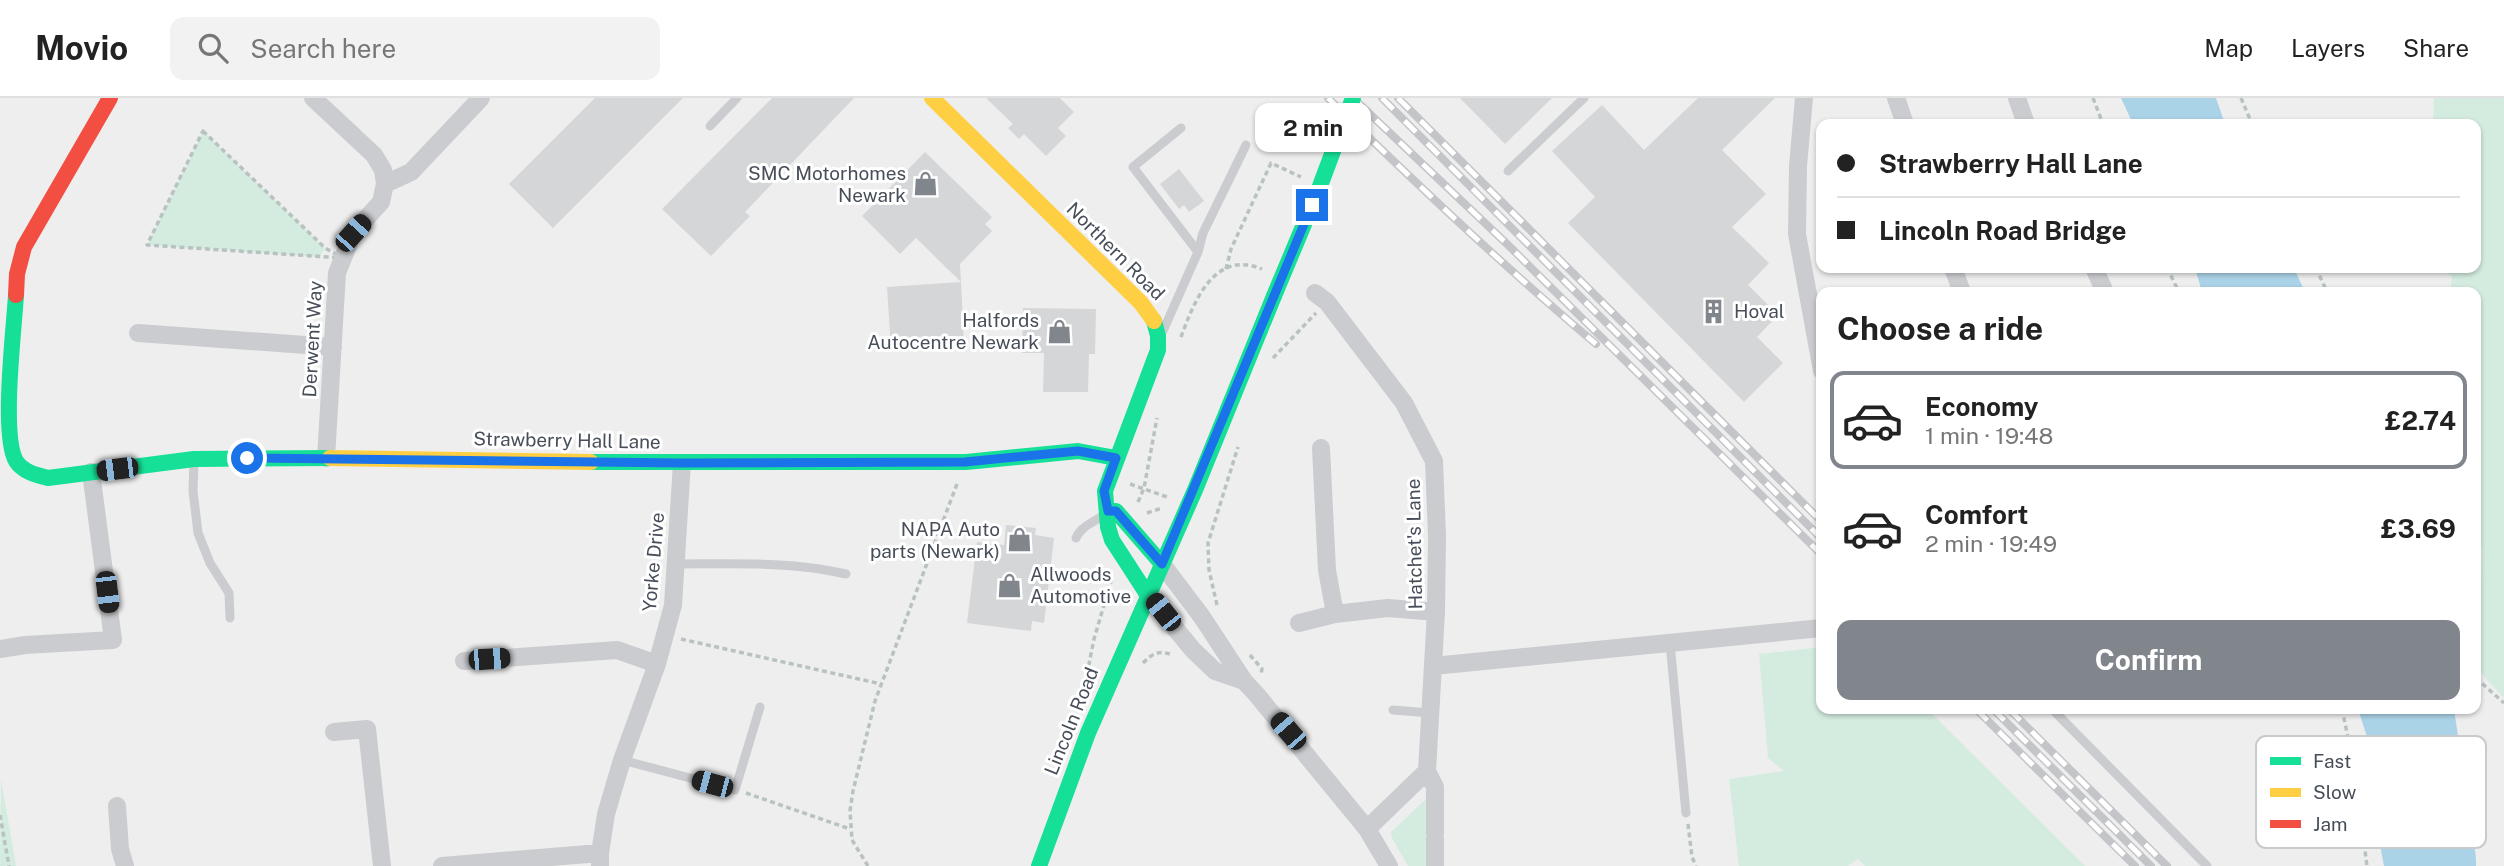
<!DOCTYPE html>
<meta charset="utf-8">
<style>
body{margin:0;font-family:"Public Sans",sans-serif;background:#f2f2f2;color:#222;height:100vh;display:flex;flex-direction:column;font-size:26px;white-space:nowrap}
*{box-sizing:border-box;margin:0}
p{font-size:23px;color:#767676}
.icon{flex:none;width:38px;height:38px;fill:none;stroke:currentColor;stroke-width:2;stroke-linecap:round;stroke-linejoin:round}
.map{position:relative;flex:1;overflow:hidden}
.drawer{position:absolute;left:1816px;top:189px;width:665px;height:427px;display:flex;flex-direction:column;background:#fff;border-radius:14px;box-shadow:0 2px 5px #0004}
.drawer>*{flex:none}
.hud{position:absolute;left:1816px;top:21px;width:665px;height:154px;border-radius:14px;box-shadow:0 2px 5px #0004;display:grid;align-content:center;height:154px;padding:0 21px;background:#fff}
.end{position:absolute;width:32px;height:32px;margin:-16px;border:9px solid #1a73e8;background:#fff;box-shadow:0 0 0 4px #fff}
.from{border-radius:50%}
.bubble{position:absolute;height:49px;border-radius:14px;background:#fff;box-shadow:0 2px 5px #0004;font-size:23px;font-weight:700;line-height:49px;text-align:center}
.car{position:absolute;width:21px;height:42px;margin:-21px -10px;border-radius:9px;box-shadow:0 0 5px 2px #0007;background:linear-gradient(#222 24%,#8ab4d8 0 40%,#222 0 76%,#8ab4d8 0 86%,#222 0)}
.hud b{display:flex;align-items:center;gap:24px;height:66px;font-size:26px}
.hud b+b{border-top:2px solid #e0e0e0}
.hud i{width:18px;height:18px;background:#222}
ul{padding:0;list-style:none}
li{display:flex;align-items:center;gap:21px;height:98px;margin:0 14px 10px;padding:0 7px;border:4px solid transparent;border-radius:14px}
li div{flex:1}
li b{display:block;font-size:26px}
li em{font-style:normal;font-weight:700}
li.on{border-color:#81868d}
li>.icon{width:63px;height:63px;stroke-width:1.5}
h2{padding:0 21px;font-size:32px;line-height:84px}
.action{display:flex;gap:14px;margin-top:auto;padding:14px 21px}
.action a{flex:1;height:80px;border-radius:14px;background:#81868d;color:#fff;font-size:28px;font-weight:700;line-height:80px;text-align:center}
header{display:flex;align-items:center;gap:42px;box-sizing:border-box;height:98px;padding:0 35px;background:#fff;border-bottom:2px solid #e0e0e0}
header strong{font-size:33px}
nav{display:flex;gap:38px;margin-inline-start:auto;font-size:24px}
.search{width:490px;height:63px;background:#f2f2f2;display:flex;align-items:center;gap:18px;box-sizing:border-box;padding:0 24px;border-radius:14px;color:#767676;font-size:26px}
.map>svg:first-child{display:block}
</style>
<header>
<strong>Movio</strong>
<div class="search"><svg class="icon" aria-label="search" viewBox="0 0 24 24"><circle cx="10" cy="10" r="6"/><path d="M15 15l6 6"/></svg>Search here</div>
<nav><a>Map</a><a>Layers</a><a>Share</a></nav>
</header>
<div class="map">
<svg width="2504" height="768" viewBox="0 0 2504 768">
<rect width="100%" height="100%" fill="#eee"/>
<path fill="#d4ece0" d="M2434,0H2504V600L2480,574L2476,562V486L2481,484L2482,451L2476,446V194H2450L2452,178L2440,170H2476V26H2433Z
M203,33L325,150L320,159L147,147Z
M1822,549V611H1927L2085,768H1865L1858,761L1848,768H1739L1729,681L1784,673L1768,660L1759,556Z
M1,681L16,768H0Z
M1426,701V768H1408L1392,740L1391,734Z"/>
<path fill="#abd3e7" d="M2121,0H2216L2225,26H2133Z
M2195,170H2294L2305,194H2202Z
M2358,611H2454L2462,665L2465,670C2461,682 2470,695 2467,706L2473,715C2469,733 2477,750 2476,768H2384L2379,742L2381,725L2368,642Z"/>
<path fill="#d5d6d8" d="M595,0H683L553,130L509,86Z
M772,0H854L745,114L750,118L711,158L662,111Z
M986,0H1060L1074,14L1058,30L1066,38L1046,58L1024,36L1019,41L1008,30L1013,26Z
M1460,0H1552L1505,46Z
M1698,0H1775L1722,52L1766,96L1732,129L1769,165L1748,187L1778,217L1757,239L1783,265L1744,304L1568,125L1595,99L1552,53L1602,7L1644,52Z
M925,54L992,119L985,126L992,133L960,166L961,184L916,140L900,156L862,118Z
M1179,71L1204,103L1189,114L1184,107L1179,111L1160,86Z
M961,184L964,247L891,252L887,189Z
M1023,210L1096,211L1095,256H1089L1088,294H1043L1044,255H1022Z
M1006,427L1036,430L1035,437L1054,440L1044,525L1032,523L1031,533L967,525L977,444L1004,447Z"/>
<g fill="none" stroke-linecap="round" stroke-linejoin="round">
<path stroke="#b8c2c0" stroke-width="3.5" stroke-dasharray="5 3.5" stroke-linecap="butt" d="M2093,0L2103,26
M2241,0L2252,26
M203,33L325,150L343,160L147,147Z
M2167,170L2179,194
M2316,170L2327,194
M1226,171L1231,151L1271,65L1301,79
M1181,239C1194,204 1214,151 1262,171
M1273,260L1316,215
M1130,386L1167,399
M1138,404L1144,390L1157,320
M1147,415L1162,410
M1217,507L1209,472L1208,445L1238,349
M681,541L881,586
M1250,557L1262,571L1261,576
M1143,565C1153,555 1159,552 1173,557
M1087,576L1094,541L1112,480
M2476,580L2504,605
M2342,611L2354,668L2367,768
M746,695L850,731
M0,717L9,768
M1688,726L1692,759L1696,768
M868,768L852,742L850,713L853,693L875,603L957,386"/>
<path stroke="#cacccf" stroke-width="9" d="M710,28L737,0
M1181,30L1133,69L1198,154L1203,135L1246,47
M1508,73L1584,0
M1163,233L1198,154
M194,363L193,393L198,435L210,465L229,495L230,520
M1076,440C1080,429 1094,424 1104,417
M676,466C732,466 791,463 846,476
M1670,545L1686,715
M2052,611L2207,768
M1393,612L1431,615
M622,662L735,692L760,609"/>
<path stroke="#cacccf" stroke-width="18" d="M313,0L374,57L383,72L385,86L381,104L353,135L337,175L326,360
M1804,0L1798,68L1797,136L1822,273
M1896,0L1905,26
M2017,0L2026,26
M385,86L411,74L481,0
M1953,170L1962,194
M2094,170L2105,194
M1315,195L1327,204L1404,305L1434,363L1437,438L1436,514L1427,673L1435,689V736
M138,235L333,249
M1321,350L1327,472L1335,516L1388,510L1436,514
M1162,466L1202,519L1244,583
M1147,496L1193,552L1215,573L1244,583L1257,597L1367,731L1389,768
M1299,525L1335,516
M0,551L25,547L113,542L91,374
M464,563L617,552L657,566
M1433,568L1822,530
M334,634L367,631L382,768
M117,708L120,751L125,768
M1367,731L1427,673
M442,768L600,755
M600,768V755L606,716L622,662L657,566L673,507L682,365
M1435,768V741"/>
<path stroke="#16e098" stroke-width="16" d="M16,197C14,231 1,338 16,363C23,374 36,377 48,380L194,361L330,360
M591,364H966L1078,353L1116,360
M1108,413H1116L1162,466
M1147,496L1112,442L1108,429L1105,393L1158,252V238L1154,223
M1039,768L1088,635L1195,392L1274,198"/>
<path stroke="#ffcf43" stroke-width="16" d="M932,0L1141,205L1154,223
M330,360L591,364"/>
<path stroke="#f24e42" stroke-width="16" d="M16,197L17,176L24,149L110,0"/>
<defs>
<path id="rail" d="M1328,0C1416,85 1502,167 1596,246
M1353,0L1506,145L1822,457
M1382,0L1822,441
M1398,0L1822,424
M1976,611L2135,768
M1993,611L2151,768
M2009,611L2167,768"/>
</defs>
<use href="#rail" stroke="#c4c5c8" stroke-width="8"/>
<use href="#rail" stroke="#fff" stroke-width="5" stroke-dasharray="16" stroke-linecap="butt"/>
<path stroke="#16e098" stroke-width="16" d="M1274,198L1320,88L1353,0"/>
</g>
<g fill="none" stroke-linecap="round" stroke-linejoin="round">
<path stroke="#1a73e8" stroke-width="9" d="M247,360L682,365L965,364L1078,353L1116,360L1104,393L1108,413H1116L1162,466L1312,107"/>
</g>
<defs>
<symbol id="shop-bare" viewBox="-9 -9 18 18"><path d="M-5-2.5h2.3a2.7 3.5 0 0 1 5.4 0H5L5.5 6h-11ZM-1.5-2.5h3a1.5 2.3 0 0 0-3 0Z" fill="#81868d" stroke="#fff" stroke-width="2.5" paint-order="stroke"/></symbol>
<symbol id="building-bare" viewBox="-9 -9 18 18"><path d="M-4-6H4V6H1V3H-1V6H-4ZM-2.5-4.3h1.7v1.8h-1.7ZM.8-4.3h1.7v1.8H.8ZM-2.5-1h1.7V.8h-1.7ZM.8-1h1.7V.8H.8Z" fill="#81868d" stroke="#fff" stroke-width="2.5" paint-order="stroke"/></symbol>
</defs>
<g fill-rule="evenodd">
<use href="#shop-bare" x="908" y="68" width="35" height="35"/>
<use href="#building-bare" x="1696" y="196" width="35" height="35"/>
<use href="#shop-bare" x="1042" y="216" width="35" height="35"/>
<use href="#shop-bare" x="1002" y="424" width="35" height="35"/>
<use href="#shop-bare" x="992" y="470" width="35" height="35"/>
</g>
<g text-anchor="middle" dominant-baseline="central" stroke-width="6" stroke-linejoin="round" paint-order="stroke">
<g font-size="19" fill="#474e59" stroke="#fff" text-anchor="end">
<text x="906" y="75">SMC Motorhomes<tspan x="906" dy="22">Newark</tspan></text>
<text x="1734" y="213" text-anchor="start">Hoval</text>
<text x="1039" y="222">Halfords<tspan x="1039" dy="22">Autocentre Newark</tspan></text>
<text x="1000" y="431">NAPA Auto<tspan x="1000" dy="22">parts (Newark)</tspan></text>
<text x="1030" y="476" text-anchor="start">Allwoods<tspan x="1030" dy="22">Automotive</tspan></text>
</g>
<g font-size="19" fill="#474e59" stroke="#fff">
<text transform="translate(1116 153) rotate(45)">Northern Road</text>
<text transform="translate(312 241) rotate(-87)">Derwent Way</text>
<text transform="translate(567 342) rotate(1)">Strawberry Hall Lane</text>
<text transform="translate(1414 446) rotate(-91)">Hatchet's Lane</text>
<text transform="translate(653 464) rotate(-85)">Yorke Drive</text>
<text transform="translate(1071 623) rotate(-68)">Lincoln Road</text>
</g>
</g>
<rect x="2256" y="638" width="230" height="112" rx="10" fill="#fff" stroke="#c8cacd" stroke-width="2"/>
<rect x="2270" y="659" width="31" height="8" fill="#16e098"/>
<rect x="2270" y="690" width="31" height="9" fill="#ffcf43"/>
<rect x="2270" y="722" width="31" height="8" fill="#f24e42"/>
<g font-size="19" fill="#474e59">
<text x="2313" y="670">Fast</text>
<text x="2313" y="701">Slow</text>
<text x="2313" y="733">Jam</text>
</g>
</svg>
<i class="end from" style="left:247px;top:360px"></i>
<i class="end" style="left:1312px;top:107px"></i>
<div class="bubble" style="left:1255px;top:5px;width:116px">2 min</div>
<i class="car" style="left:353px;top:135px;rotate:42deg"></i>
<i class="car" style="left:117px;top:371px;rotate:263deg"></i>
<i class="car" style="left:107px;top:494px;rotate:173deg"></i>
<i class="car" style="left:1163px;top:514px;rotate:321deg"></i>
<i class="car" style="left:489px;top:561px;rotate:86deg"></i>
<i class="car" style="left:1288px;top:633px;rotate:319deg"></i>
<i class="car" style="left:712px;top:686px;rotate:285deg"></i>
<div class="hud">
<b><i class="from"></i>Strawberry Hall Lane</b>
<b><i></i>Lincoln Road Bridge</b>
</div>
<section class="drawer">
<h2>Choose a ride</h2>
<ul>
<li class="on"><svg class="icon" aria-label="car" viewBox="0 0 24 24"><path d="M5 17H2v-5l4-1 3-4h7l3 4 3 1v5h-3M9 17h6M6 11h13"/><circle cx="7" cy="17" r="2"/><circle cx="17" cy="17" r="2"/></svg><div><b>Economy</b><p>1 min · 19:48</p></div><em>£2.74</em></li>
<li><svg class="icon" aria-label="car" viewBox="0 0 24 24"><path d="M5 17H2v-5l4-1 3-4h7l3 4 3 1v5h-3M9 17h6M6 11h13"/><circle cx="7" cy="17" r="2"/><circle cx="17" cy="17" r="2"/></svg><div><b>Comfort</b><p>2 min · 19:49</p></div><em>£3.69</em></li>
</ul>
<div class="action"><a>Confirm</a></div>
</section>
</div>
